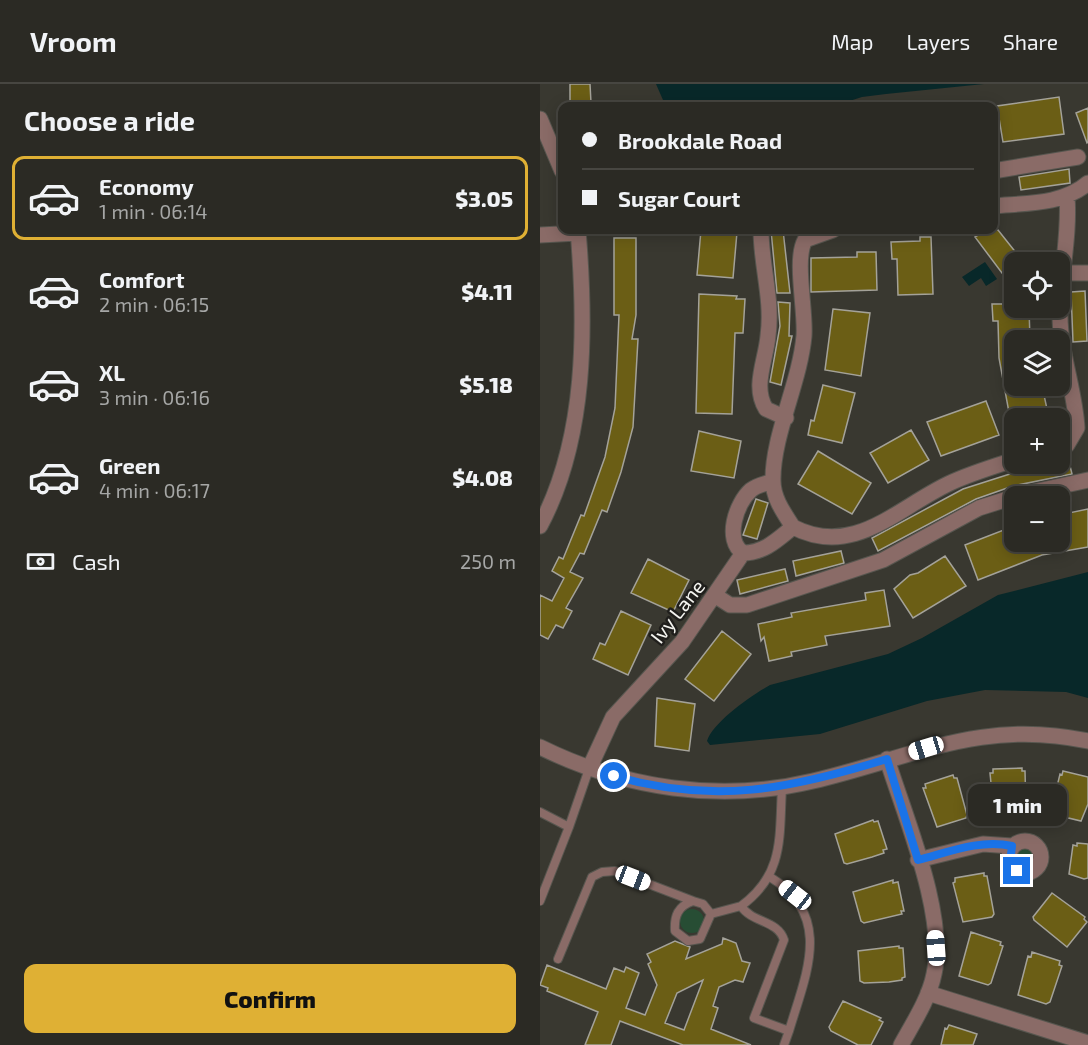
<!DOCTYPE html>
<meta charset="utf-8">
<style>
body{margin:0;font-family:"Exo 2",sans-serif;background:#33322c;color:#f1f3f6;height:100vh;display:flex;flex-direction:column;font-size:22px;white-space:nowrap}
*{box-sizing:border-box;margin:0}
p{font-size:20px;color:#a6a7a6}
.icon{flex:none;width:33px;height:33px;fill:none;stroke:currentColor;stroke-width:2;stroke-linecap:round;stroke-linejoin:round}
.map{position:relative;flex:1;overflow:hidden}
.side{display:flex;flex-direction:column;background:#2b2a24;width:540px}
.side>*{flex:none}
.hud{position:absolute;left:18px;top:18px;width:440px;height:132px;border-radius:12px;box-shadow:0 3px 15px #0003,0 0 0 2px #474641;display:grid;align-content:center;height:132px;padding:0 24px;background:#2b2a24}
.controls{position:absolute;left:464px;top:168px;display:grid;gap:12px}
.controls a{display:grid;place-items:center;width:66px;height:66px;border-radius:12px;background:#2b2a24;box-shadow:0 3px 15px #0003,0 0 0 2px #474641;font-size:30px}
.end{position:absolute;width:27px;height:27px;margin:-14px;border:8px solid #1a73e8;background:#fff;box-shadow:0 0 0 3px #fff}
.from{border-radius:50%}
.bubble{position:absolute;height:42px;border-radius:12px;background:#2b2a24;box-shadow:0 3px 15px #0003,0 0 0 2px #474641;font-size:20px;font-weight:800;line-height:42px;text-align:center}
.car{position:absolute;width:18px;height:36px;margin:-18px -9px;border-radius:8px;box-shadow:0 0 4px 2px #0007;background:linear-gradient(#fff 24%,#345 0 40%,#fff 0 76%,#345 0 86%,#fff 0)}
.hud b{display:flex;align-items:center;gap:21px;height:57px;font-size:22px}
.hud b+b{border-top:2px solid #474641}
.hud i{width:15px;height:15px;background:#f1f3f6}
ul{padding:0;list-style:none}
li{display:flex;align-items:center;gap:18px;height:84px;margin:0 12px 9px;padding:0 12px;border:3px solid transparent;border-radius:12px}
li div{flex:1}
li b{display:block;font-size:22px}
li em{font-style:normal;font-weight:800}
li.active{border-color:#dfb034}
li>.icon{width:54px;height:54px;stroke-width:1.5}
h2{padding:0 24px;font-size:27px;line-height:72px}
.pay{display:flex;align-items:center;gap:15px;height:66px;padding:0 24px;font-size:22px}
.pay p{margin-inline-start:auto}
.cta{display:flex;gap:12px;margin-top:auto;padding:12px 24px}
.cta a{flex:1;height:69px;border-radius:12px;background:#dfb034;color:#111;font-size:24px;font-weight:800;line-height:69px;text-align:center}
header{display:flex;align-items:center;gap:36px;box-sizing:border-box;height:84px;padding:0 30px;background:#2b2a24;border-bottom:2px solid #474641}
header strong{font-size:28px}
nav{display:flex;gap:33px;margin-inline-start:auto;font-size:21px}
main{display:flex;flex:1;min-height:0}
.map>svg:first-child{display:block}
</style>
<header>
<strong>Vroom</strong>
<nav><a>Map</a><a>Layers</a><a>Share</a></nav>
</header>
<main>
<section class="side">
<h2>Choose a ride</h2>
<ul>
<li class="active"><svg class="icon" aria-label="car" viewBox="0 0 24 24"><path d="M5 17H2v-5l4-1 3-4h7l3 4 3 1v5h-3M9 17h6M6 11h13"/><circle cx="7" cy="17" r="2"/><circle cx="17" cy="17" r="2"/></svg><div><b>Economy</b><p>1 min · 06:14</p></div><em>$3.05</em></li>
<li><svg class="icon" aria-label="car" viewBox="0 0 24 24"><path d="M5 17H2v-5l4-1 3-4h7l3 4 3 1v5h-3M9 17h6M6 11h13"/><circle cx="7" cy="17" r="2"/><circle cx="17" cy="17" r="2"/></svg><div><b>Comfort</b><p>2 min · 06:15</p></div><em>$4.11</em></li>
<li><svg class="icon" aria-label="car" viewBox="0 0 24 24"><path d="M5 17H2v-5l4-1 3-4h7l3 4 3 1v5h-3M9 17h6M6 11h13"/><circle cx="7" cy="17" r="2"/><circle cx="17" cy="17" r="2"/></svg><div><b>XL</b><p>3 min · 06:16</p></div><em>$5.18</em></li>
<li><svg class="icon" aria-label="car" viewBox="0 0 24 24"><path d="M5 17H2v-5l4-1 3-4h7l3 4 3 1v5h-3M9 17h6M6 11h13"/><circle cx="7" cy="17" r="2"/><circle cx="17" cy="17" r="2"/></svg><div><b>Green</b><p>4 min · 06:17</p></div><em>$4.08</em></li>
</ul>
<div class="pay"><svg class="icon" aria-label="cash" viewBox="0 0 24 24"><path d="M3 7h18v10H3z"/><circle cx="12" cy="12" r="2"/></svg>Cash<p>250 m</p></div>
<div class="cta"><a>Confirm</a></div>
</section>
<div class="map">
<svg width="548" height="961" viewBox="0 0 548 961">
<rect width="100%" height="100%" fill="#393830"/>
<path fill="#274d34" d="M475 772a9 9 0 1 1 18 0a9 9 0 1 1-18 0Z
M140 837a12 12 0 1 1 24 0a12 12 0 1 1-24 0Z"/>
<path fill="#082829" d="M116,0H444L346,10L322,13L294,22H130L123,16Z
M445,178L457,195L446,202L441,194L429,202L422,193Z
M548,488V614L526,608L445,606L387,617L280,650L170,661L167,657C173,638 212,611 230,601L348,570L382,554L458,511Z"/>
<path fill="#6b5e15" stroke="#a4a299" stroke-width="1.5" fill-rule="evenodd" d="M30,0H50L51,19H30Z
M519,13L524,50L463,58L457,22Z
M548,24V58L547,59L536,29Z
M529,85L530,99L481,106L479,93Z
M161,146L197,148L193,194L157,191Z
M231,146H243L250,209H237Z
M446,146H458L481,175L474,178V205L435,153Z
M380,153H391L393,210L358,211L357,175H352L351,158L380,157Z
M74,154H96V231L92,255H98L93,343L81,388L67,428L62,426L44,470L40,469L30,488L43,494L26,524L32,527L23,544L16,541L8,555L0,551V511L12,517L24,494L12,487L19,473L23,475L41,431L44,432L65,373L75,324L79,231H74Z
M317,168H336L337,206L271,208V174L317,173Z
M545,207L547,257L533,258L531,208Z
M159,210L197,212L196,215H205L203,249H195L192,330L156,329Z
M238,218L250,219L249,252H252L241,301L230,298L240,242Z
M452,220H474V224H489L490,256H474V302H502L509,334H470L459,274L458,237H453Z
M293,225L330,229L321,292L285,286Z
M283,301L315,309L302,359L268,351L271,336L274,337Z
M446,317L459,351L401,372L387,338Z
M371,346L389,376L348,399L330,369Z
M159,347L201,357L194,394L151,387Z
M278,367L331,399L312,430L258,400Z
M529,378L532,390L473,402L436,415L338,467L332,454L423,405L473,389Z
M216,415L228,419L217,455L203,451Z
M548,425V463L502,471L438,496L425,461L474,442V458H479L481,462L493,458H519V431Z
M301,467L304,479L256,492L253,477Z
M405,472L426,502L373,534L354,505L370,491L378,489Z
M108,475L149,496L133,528L91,509Z
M245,485L248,497L200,510L197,496Z
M344,506L350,542L285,552L287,561L251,568L252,572L229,577L224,553L221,557L218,540L252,533L251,529L326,516L325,509Z
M81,527L111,541L88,591L53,575L60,559L65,561Z
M182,547L211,570L174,617L145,595Z
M117,614L155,620L149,667L115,662Z
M482,684V687H485L486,726L484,729L454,730L450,689H453V685Z
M523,687L548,693V720L541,737L512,730L511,727L520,690L522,691Z
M413,691L414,694H417L427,731L426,734L397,743L383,704H386L385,700Z
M333,736L334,738L338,737L347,765L343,766L344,769L332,773L307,780L304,779L295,750Z
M537,759L548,760V794L544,795L529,790L533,761L537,762Z
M444,789V792H447L454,830L452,833L423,838L413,799L415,798V794Z
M353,796V799L358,798L364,827H361L362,830L324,839L321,837L313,808Z
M512,809L545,833L544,835L547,838L527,863L494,836L493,833Z
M431,848L461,858L460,861L463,862L451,899L448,901L419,892Z
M183,854L196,859L202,877L210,879L203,898L195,896L179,903L173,922L178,924L171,945L211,961H143L80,937L71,961H45L58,928L7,907L8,904L0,901L7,881L66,905L74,884L84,888L86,883L99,889L86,924L105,931L117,901L108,880L111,878L107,870L135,857L150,863L146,875L182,860ZM163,896L144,946L125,939L137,909Z
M359,862V864H363L365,893L362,894V896L349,898L324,899L320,897L318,867Z
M492,868L520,877L519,881L522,882L510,918L506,920L478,911L488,872L491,873Z
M303,917L341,934L339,936L343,938L331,961H318L291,947L289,943Z
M409,941L437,950L433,961H401L405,944L407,945Z"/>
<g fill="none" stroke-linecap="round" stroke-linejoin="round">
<defs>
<path id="service" d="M242,704C239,752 245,790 201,822C212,839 238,836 244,856L214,934L249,947L244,961
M0,728L29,743L0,817
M29,743L49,685
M230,793C294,832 266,890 249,947
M153,817L163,820L171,830L160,855L148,857L135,847C134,832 138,822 153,817Z
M171,830L201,822
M18,875L52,793L62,788L75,787L153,817"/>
<path id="minor" d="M0,35L22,87
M453,87L538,73
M453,122C485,119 523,121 548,99
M221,146C221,181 233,216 228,252C226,276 212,303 226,325L246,334
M0,151L38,149
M524,189H548
M519,367L527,361L537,344C535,306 520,270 520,231C520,191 530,153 527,112
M475,412L548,396
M0,442C47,354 46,242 38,146
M253,443C244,429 233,414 233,397C232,353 260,298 264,252C266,227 254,175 265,156L293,146
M203,469C224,469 237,456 253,443C313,474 356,425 408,400C429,390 452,383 474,376
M203,469C184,456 196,419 211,406C217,401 225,400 233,397
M176,512L190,521H207L343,476L439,424L474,413
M0,663C85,705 180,719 273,697C372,674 441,634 548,657
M347,675C365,733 407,831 394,890C389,915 373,939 361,961
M49,685L73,633L142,558L203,469
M469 773a16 16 0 1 1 32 0a16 16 0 1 1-32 0Z
M378,776L443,760L472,762
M388,909L548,959"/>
</defs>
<use href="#service" stroke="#57564f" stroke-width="10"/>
<use href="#minor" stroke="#57564f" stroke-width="17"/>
<use href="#service" stroke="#8a6b67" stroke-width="8"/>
<use href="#minor" stroke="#8a6b67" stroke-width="15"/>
</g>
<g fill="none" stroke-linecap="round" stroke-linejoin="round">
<path stroke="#1a73e8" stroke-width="8" d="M74,692C174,721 251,705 347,675L378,776C409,768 440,755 472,762L470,779L477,787"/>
</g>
<g text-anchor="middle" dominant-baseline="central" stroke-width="5" stroke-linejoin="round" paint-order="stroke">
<g font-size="20" fill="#f5f5f0" stroke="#201f1c">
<text transform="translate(137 527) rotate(-52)">Ivy Lane</text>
</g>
</g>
</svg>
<div class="controls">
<a><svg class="icon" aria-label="locate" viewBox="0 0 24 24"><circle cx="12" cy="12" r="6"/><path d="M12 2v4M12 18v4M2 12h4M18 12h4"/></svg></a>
<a><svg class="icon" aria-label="layers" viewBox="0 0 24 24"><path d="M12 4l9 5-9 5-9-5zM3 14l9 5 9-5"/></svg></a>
<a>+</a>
<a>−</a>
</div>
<i class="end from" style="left:74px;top:692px"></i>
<i class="end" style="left:477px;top:787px"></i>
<div class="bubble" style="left:428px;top:700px;width:99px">1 min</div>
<i class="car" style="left:386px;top:664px;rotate:253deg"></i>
<i class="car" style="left:93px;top:794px;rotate:111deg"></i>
<i class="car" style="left:255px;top:811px;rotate:308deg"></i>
<i class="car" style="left:396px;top:864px;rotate:356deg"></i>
<div class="hud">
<b><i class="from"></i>Brookdale Road</b>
<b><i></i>Sugar Court</b>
</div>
</div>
</main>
